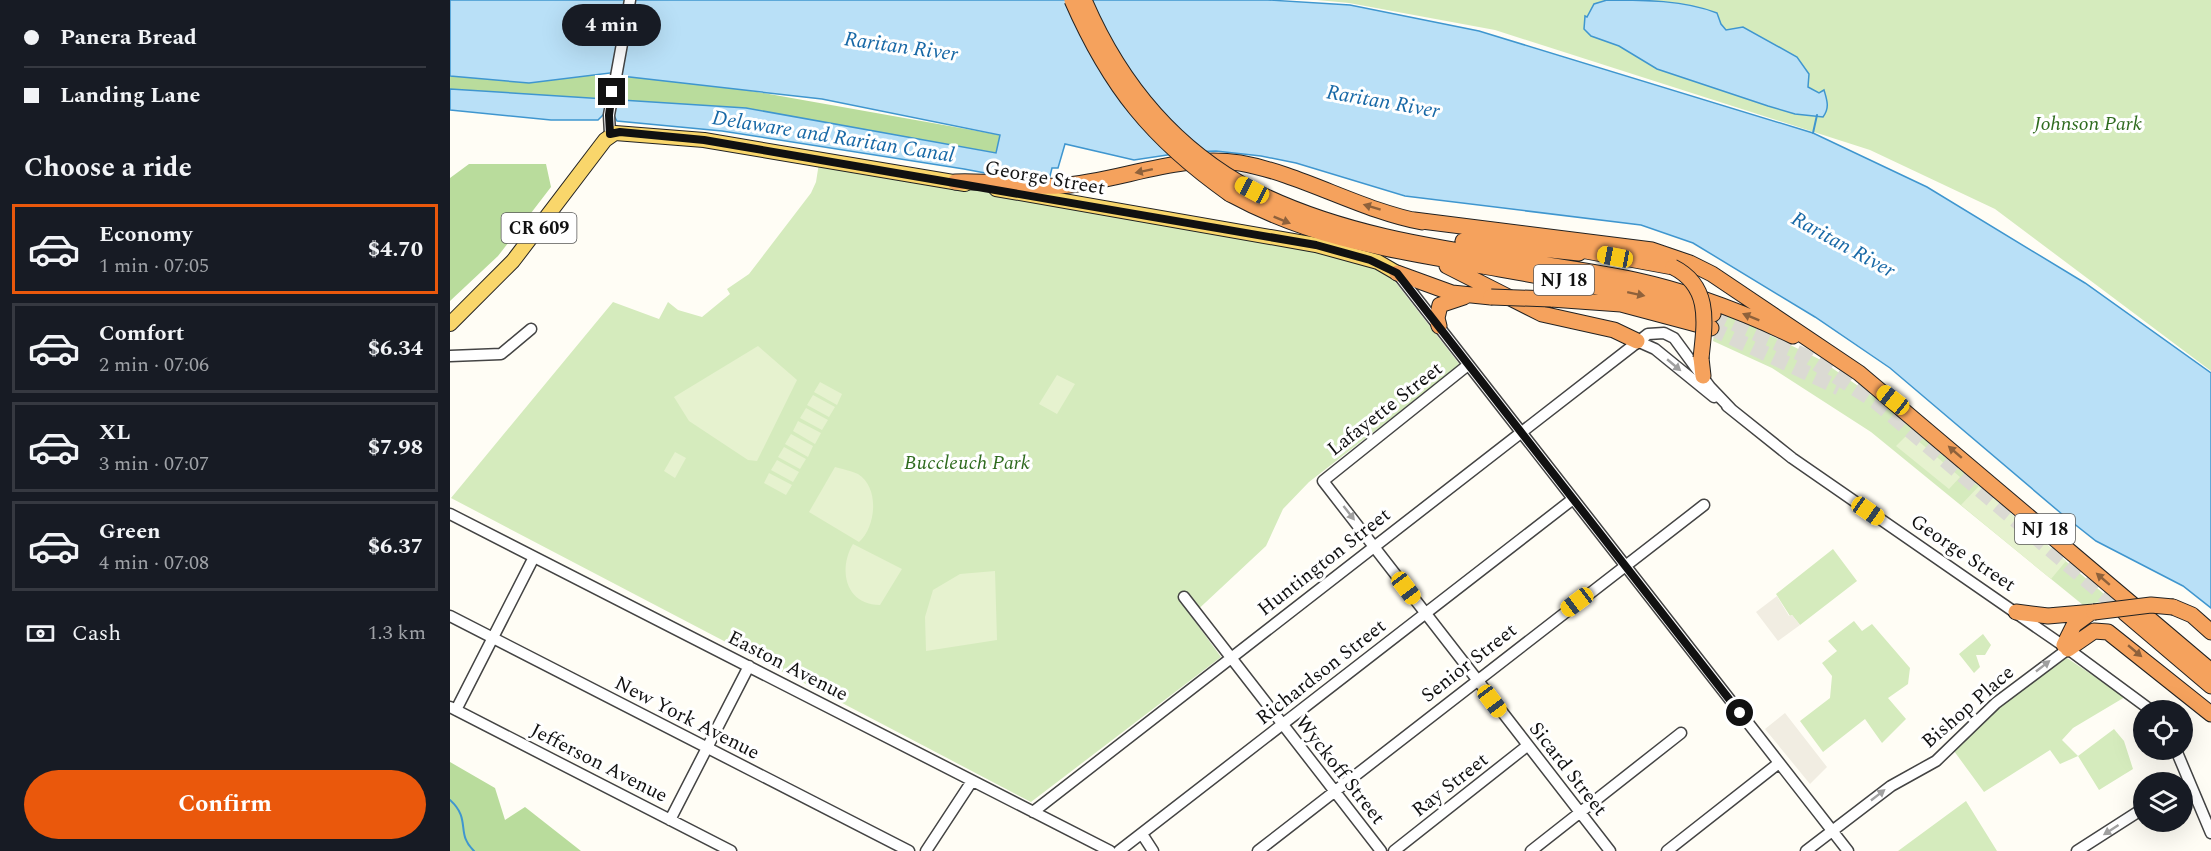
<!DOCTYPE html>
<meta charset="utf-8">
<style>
body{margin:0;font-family:Spectral,serif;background:#20242c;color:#f1f3f6;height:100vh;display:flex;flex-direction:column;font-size:22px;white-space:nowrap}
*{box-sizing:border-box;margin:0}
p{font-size:20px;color:#9ea1a6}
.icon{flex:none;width:33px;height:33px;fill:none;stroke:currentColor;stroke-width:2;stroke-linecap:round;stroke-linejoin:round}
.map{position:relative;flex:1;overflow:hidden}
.panel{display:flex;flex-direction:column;background:#171b24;width:450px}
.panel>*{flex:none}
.hud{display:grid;align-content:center;height:132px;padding:0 24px;background:#171b24}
.controls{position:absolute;left:1683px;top:700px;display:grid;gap:12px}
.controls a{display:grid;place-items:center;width:60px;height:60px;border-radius:50%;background:#171b24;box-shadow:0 6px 24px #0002;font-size:30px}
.end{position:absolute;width:27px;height:27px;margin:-14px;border:8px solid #111;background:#fff;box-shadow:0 0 0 3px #fff}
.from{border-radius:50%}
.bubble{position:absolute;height:42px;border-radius:21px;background:#171b24;box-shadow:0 6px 24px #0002;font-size:20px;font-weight:700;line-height:42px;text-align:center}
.car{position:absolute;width:18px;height:36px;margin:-18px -9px;border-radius:8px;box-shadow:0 0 4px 2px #0007;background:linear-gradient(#f5c518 24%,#345 0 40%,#f5c518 0 76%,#345 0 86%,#f5c518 0)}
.hud b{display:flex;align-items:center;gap:21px;height:57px;font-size:22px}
.hud b+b{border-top:2px solid #363941}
.hud i{width:15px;height:15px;background:#f1f3f6}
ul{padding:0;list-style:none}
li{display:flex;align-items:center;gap:18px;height:90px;margin:0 12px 9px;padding:0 12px;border:3px solid #363941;border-radius:0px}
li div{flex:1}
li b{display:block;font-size:22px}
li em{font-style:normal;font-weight:700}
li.on{border-color:#ea580c}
li>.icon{width:54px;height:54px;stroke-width:1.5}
h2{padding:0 24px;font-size:27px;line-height:72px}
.pay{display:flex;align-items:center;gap:15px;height:66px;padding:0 24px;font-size:22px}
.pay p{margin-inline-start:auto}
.button{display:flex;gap:12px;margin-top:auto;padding:12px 24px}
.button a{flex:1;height:69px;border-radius:36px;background:#ea580c;color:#fff;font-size:24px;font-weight:700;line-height:69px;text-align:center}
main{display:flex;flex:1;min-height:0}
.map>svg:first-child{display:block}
</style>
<main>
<section class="panel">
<div class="hud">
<b><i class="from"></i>Panera Bread</b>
<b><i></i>Landing Lane</b>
</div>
<h2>Choose a ride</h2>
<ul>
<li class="on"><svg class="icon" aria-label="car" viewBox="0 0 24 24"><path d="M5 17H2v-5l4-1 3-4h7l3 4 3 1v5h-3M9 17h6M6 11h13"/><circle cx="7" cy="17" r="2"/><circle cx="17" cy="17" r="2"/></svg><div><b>Economy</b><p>1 min · 07:05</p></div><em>$4.70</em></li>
<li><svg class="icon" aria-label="car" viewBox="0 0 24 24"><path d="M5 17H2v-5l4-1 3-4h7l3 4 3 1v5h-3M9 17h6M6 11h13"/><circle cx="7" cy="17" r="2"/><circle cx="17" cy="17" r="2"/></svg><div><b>Comfort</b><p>2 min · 07:06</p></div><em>$6.34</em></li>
<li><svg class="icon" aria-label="car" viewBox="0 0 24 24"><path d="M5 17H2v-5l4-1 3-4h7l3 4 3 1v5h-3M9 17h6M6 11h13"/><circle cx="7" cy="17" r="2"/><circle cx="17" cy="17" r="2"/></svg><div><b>XL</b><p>3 min · 07:07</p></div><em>$7.98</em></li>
<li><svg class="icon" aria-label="car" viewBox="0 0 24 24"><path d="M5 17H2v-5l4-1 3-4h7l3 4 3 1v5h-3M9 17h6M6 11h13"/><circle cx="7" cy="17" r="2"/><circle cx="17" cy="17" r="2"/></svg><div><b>Green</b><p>4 min · 07:08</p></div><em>$6.37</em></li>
</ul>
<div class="pay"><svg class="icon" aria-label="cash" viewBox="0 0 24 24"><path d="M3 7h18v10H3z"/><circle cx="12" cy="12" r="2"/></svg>Cash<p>1.3 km</p></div>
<div class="button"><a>Confirm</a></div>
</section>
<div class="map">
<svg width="1761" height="851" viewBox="0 0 1761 851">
<rect width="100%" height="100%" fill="#fffdf5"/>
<path fill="#d5ebbd" d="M867,0H1761V371L1545,209L1420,150L1045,30L899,3Z
M369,163L869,250L931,270L943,279L1010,365L859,482L833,509L816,546L741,616L771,657L581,802L1,498L163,302L209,319L218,302L228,310L252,317L280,294L277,289L299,274L361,193L366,182Z
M1267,309L1369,359L1430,401L1661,600L1633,605L1421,432L1322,368L1263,341Z
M1383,549L1407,581L1350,625L1342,615L1340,616L1326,594Z
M1404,621L1412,631L1422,624L1460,668L1458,684L1438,698L1456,719L1432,743L1415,719L1373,752L1350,721L1380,698L1382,676L1372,663L1387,651L1378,641Z
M1533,634L1541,645L1535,655H1526L1530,667L1524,673L1509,654Z
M1614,656L1675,697L1623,728L1612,740L1628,756L1664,729L1674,741L1683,769L1649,790L1628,756L1610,764L1600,750L1534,792L1504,751L1542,712Z
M1516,801L1547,851H1448Z"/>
<path fill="#b9dc9c" d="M132,75H159L156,100L0,89V76L79,83Z
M171,76L279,87L550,135L546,153L296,108L166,101Z
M19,164H96L101,187L48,256L0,301V178Z
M0,762L45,788L55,820L75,807L131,851H0Z"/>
<path fill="#e6f2cf" d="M308,346L347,380L307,461L298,460L239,421L224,397Z
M607,375L625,384L607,414L589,404Z
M370,382L392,394L387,405L364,392Z
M363,395L385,407L379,417L357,405Z
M356,408L378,420L372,430L350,418Z
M348,421L371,433L365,444L343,431Z
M1459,433L1510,477L1499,489L1446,446Z
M341,434L363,446L358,457L335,444Z
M334,447L356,459L350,469L328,457Z
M225,452L236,458L225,478L214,471Z
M327,460L349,472L343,482L321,470Z
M385,467C392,469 402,471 408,474C430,488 426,527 409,542L359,512Z
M319,473L342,485L336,495L314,483Z
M1529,486L1616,561L1601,579L1511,505Z
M403,544L452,569L430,605C395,605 388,569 403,544Z
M545,571L547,640L476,651L475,617L483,590L510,574Z"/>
<path fill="#f1ede2" d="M1327,596L1339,616L1342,615L1350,625L1328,641L1306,612Z
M1335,713L1377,767L1360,784L1315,729Z"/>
<path fill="#b9e0f7" stroke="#3f96cf" stroke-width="1.5" d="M0,0H818L900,5L1029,31L1363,133L1477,187L1635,283L1761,373V608L1733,586L1646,541L1613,515L1440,368L1365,317L1243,243L1191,225L955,196L846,163L811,156L766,151L737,152L684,160L615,144L608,168H602L599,180L539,176L535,173L514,169L272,131L167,121L163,114H154L148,120H101L0,110V89L296,108L546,153L550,135L372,99L171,76L168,72L79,83L0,76Z
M1157,0C1194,0 1234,0 1267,13L1271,24L1276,30L1293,27L1347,57L1359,74L1358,87L1369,93L1374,90C1377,100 1380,108 1373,117L1345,114L1318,106L1207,69L1169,46L1141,36L1134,29L1135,16L1137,17L1144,4Z"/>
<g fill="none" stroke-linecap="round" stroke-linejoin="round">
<path stroke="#3f96cf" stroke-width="2" d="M1363,133L1367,115
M0,800C22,820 5,833 24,851"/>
<path stroke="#dbdad3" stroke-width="15" stroke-dasharray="15 8" stroke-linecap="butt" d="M1263,314L1353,355L1426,402L1675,613
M1261,328L1389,388"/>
<defs>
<path id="minor" d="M160,134L159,115L180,0
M947,273L1398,851
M1187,341L1205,349L1264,397
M0,356L51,354L81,329
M1018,365L873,481L1160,851
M1277,406L1342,458L1618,649L1702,711
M0,514L660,851
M734,597L931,851
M0,616L459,851
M0,707L281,851
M6,710L84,557
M1726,750L1761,833
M583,812L1198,334L1214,333L1224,338L1260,387L1281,409
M220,820L299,666
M692,834L703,851
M476,851L522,781
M669,851L1123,499
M808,851L1254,505
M944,851L1077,746
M1081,851L1231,733
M1217,851L1329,763
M1356,851L1441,786L1486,761L1546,703L1618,649
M1627,851L1694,808"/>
<path id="major" d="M546,189L866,245L928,262L947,273
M0,324L63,261L155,140L165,133L254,140L515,184"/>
<path id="highway" d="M505,182C540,180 575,188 609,186C670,182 728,153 790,163C852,174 909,210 972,222
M802,190C920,250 1057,254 1185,280C1240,292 1293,312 1343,336
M780,194C863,239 936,249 1027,265C1106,279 1185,292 1263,314
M964,220L1202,250L1240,263L1262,274L1409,373L1761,671
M1013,241L1129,253
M1120,248L1223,267
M997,266L1092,314L1164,330L1187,341
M947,273L1002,293L1041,297
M1101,299L1171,304L1261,328
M989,326L987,318L990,305L1014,297
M1251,358L1253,376
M1723,607L1742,615L1761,632
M1566,612L1598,616L1644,612
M1675,613L1761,686
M1614,645L1624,625L1639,614
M1618,649L1644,631L1658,632L1761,714"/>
</defs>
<use href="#minor" stroke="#444" stroke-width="13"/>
<use href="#major" stroke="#222" stroke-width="16"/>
<use href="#highway" stroke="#222" stroke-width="17"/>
<use href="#minor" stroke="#fff" stroke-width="10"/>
<use href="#major" stroke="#f9d66b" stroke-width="14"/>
<use href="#highway" stroke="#f5a25d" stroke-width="15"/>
<defs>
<path id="highway-bridge" d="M622,0C660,87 702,139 780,194
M634,0C669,82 723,148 802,190
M1223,267C1261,286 1255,322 1251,358
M1041,297L1101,299
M1644,612L1701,605L1723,607"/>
</defs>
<use href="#highway-bridge" stroke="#222" stroke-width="17" stroke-linecap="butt"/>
<use href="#highway-bridge" stroke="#f5a25d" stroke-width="15"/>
</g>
<defs><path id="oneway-solid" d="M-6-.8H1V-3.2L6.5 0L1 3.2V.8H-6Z" transform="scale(1.5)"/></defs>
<g fill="#8e613b">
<use href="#oneway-solid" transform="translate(694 171) rotate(168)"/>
<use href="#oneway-solid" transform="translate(922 207) rotate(-163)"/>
<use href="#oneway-solid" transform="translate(832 220) rotate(22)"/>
<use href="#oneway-solid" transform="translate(1186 294) rotate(12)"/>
<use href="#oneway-solid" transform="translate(1301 317) rotate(-158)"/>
<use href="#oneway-solid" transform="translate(1505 452) rotate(-139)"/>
<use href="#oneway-solid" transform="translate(1653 579) rotate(-139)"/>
<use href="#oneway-solid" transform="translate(1685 651) rotate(40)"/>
</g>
<g fill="#a0a0a0">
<use href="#oneway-solid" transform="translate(1224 365) rotate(40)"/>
<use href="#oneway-solid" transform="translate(899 513) rotate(52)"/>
<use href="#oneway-solid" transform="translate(1593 666) rotate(-38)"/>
<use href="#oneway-solid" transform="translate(1428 795) rotate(-38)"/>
<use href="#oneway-solid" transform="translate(1661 830) rotate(147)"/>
</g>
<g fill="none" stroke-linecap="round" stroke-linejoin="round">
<path stroke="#111" stroke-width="8" d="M162,92L159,115L160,134L170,132L254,140L866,245L920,260L947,273L1290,713"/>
</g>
<g text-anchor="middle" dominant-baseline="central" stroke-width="6" stroke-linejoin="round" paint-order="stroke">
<g fill="#fff" stroke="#585858" stroke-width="1.5">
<rect x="51.5" y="213" width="75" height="30" rx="4.5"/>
<rect x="1084" y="265" width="60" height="30" rx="4.5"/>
<rect x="1565" y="514" width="60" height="30" rx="4.5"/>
</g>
<g font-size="18" font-weight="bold" fill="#111">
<text x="89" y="228">CR 609</text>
<text x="1114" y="280">NJ 18</text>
<text x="1595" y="529">NJ 18</text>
</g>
<g font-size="20" font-style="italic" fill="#2f6b1f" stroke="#fff">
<text x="1638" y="124">Johnson Park</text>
<text x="517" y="463">Buccleuch Park</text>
</g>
<g font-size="20" fill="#111" stroke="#fff">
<text transform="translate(595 178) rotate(10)">George Street</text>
<text transform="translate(935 409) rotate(-38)">Lafayette Street</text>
<text transform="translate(1513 553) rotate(34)">George Street</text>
<text transform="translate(874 562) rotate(-38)">Huntington Street</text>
<text transform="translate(1019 663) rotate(-38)">Senior Street</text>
<text transform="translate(338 666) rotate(27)">Easton Avenue</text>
<text transform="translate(871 672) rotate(-38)">Richardson Street</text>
<text transform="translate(1518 707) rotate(-41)">Bishop Place</text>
<text transform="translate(237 718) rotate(27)">New York Avenue</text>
<text transform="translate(149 763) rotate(27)">Jefferson Avenue</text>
<text transform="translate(1118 769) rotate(52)">Sicard Street</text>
<text transform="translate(890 770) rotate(52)">Wyckoff Street</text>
<text transform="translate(1000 785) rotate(-38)">Ray Street</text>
</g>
<g font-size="21" font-style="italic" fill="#1768a6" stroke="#fff">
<text transform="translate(451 47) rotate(8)">Raritan River</text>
<text transform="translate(933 102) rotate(10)">Raritan River</text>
<text transform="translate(383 137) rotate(9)">Delaware and Raritan Canal</text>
<text transform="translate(1393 245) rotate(29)">Raritan River</text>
</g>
</g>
</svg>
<div class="controls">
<a><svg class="icon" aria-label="locate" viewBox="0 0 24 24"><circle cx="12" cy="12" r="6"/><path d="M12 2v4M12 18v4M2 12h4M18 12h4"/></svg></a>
<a><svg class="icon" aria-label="layers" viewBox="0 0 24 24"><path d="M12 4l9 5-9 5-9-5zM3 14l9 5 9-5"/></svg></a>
</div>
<i class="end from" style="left:1290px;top:713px"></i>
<i class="end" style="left:162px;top:92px"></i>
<div class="bubble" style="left:112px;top:4px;width:99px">4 min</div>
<i class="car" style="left:802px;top:190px;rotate:298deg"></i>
<i class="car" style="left:1165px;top:257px;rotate:281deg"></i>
<i class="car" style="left:1443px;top:400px;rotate:308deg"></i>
<i class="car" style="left:1418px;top:511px;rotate:125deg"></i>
<i class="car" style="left:956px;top:588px;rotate:143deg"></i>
<i class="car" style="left:1127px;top:602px;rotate:233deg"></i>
<i class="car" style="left:1042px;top:701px;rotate:143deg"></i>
</div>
</main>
